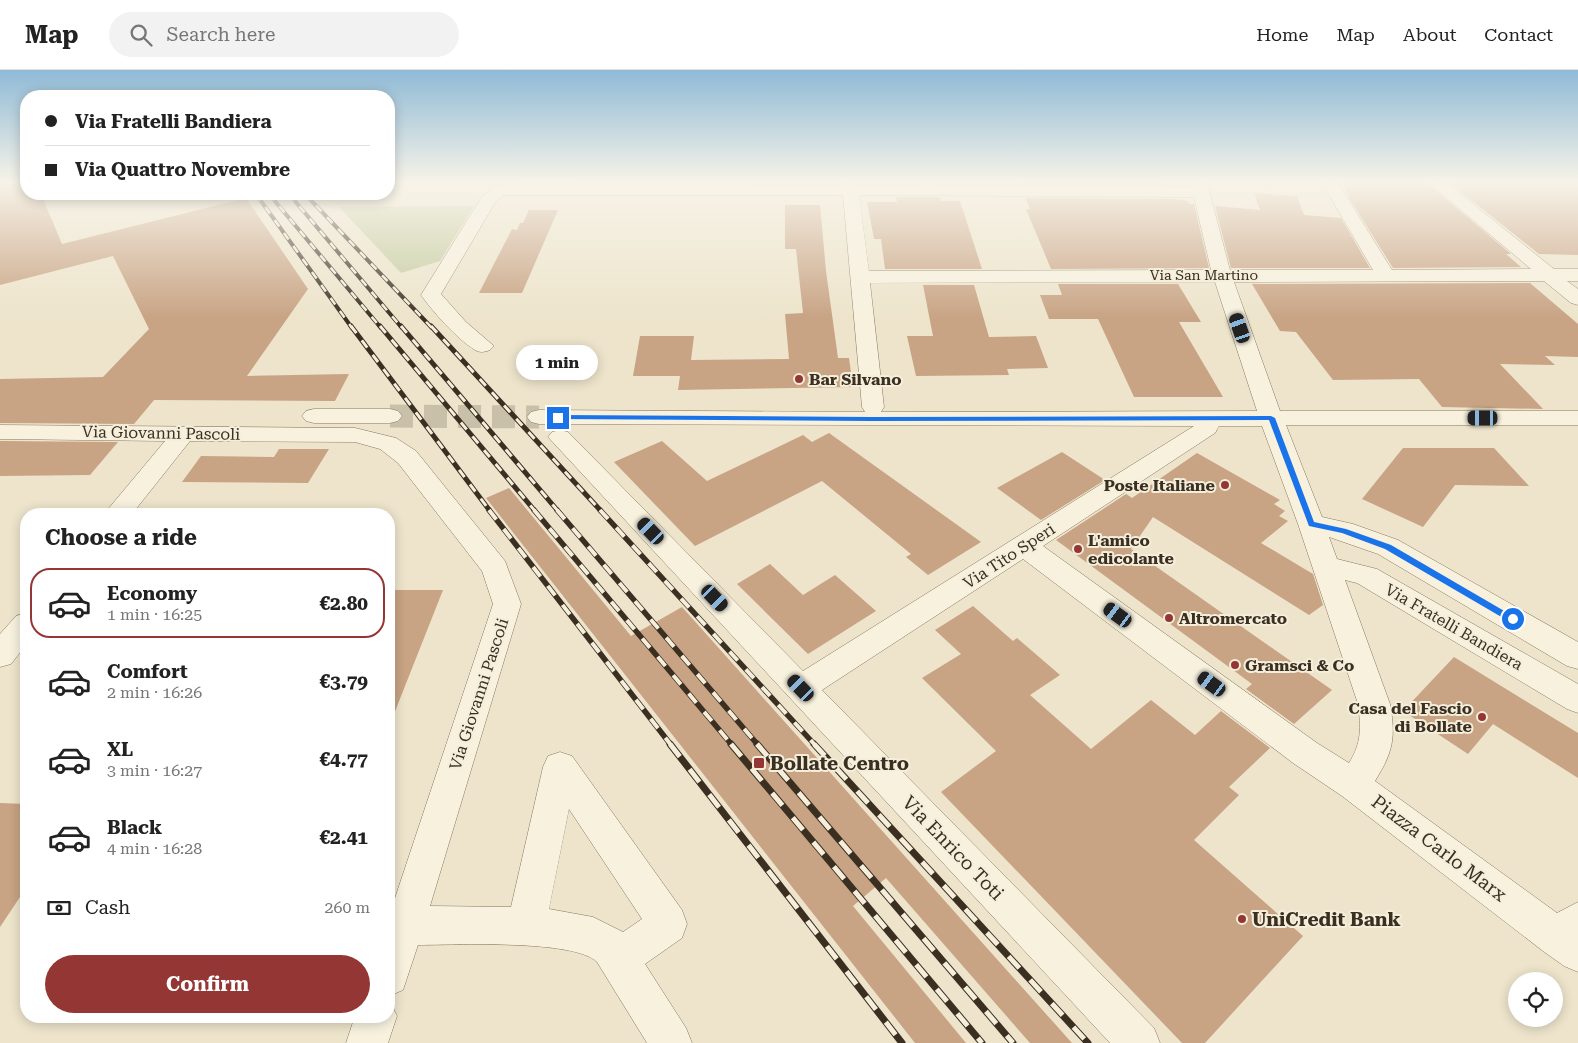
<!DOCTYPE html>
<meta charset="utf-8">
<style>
body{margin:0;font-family:"Roboto Serif",serif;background:#f2f2f2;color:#222;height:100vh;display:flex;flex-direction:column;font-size:19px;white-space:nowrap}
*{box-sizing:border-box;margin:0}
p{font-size:16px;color:#767676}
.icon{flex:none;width:28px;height:28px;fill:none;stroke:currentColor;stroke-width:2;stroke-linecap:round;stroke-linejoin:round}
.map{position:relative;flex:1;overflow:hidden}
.panel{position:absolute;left:20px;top:438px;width:375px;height:515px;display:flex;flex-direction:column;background:#fff;border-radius:20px;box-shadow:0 2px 12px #0003}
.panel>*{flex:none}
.banner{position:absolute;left:20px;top:20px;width:375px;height:110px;border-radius:20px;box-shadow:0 2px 12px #0003;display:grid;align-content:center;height:110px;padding:0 25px;background:#fff}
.controls{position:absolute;left:1508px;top:902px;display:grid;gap:10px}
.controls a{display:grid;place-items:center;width:55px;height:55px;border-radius:50%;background:#fff;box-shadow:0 2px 12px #0003;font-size:25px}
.end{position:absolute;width:22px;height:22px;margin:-11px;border:6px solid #1a73e8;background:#fff;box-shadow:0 0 0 2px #fff}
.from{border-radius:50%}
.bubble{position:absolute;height:35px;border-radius:18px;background:#fff;box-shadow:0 2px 12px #0003;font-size:16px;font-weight:700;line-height:35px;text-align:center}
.car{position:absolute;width:15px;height:30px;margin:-15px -8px;border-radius:6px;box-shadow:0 0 4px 1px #0007;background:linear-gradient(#222 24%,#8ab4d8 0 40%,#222 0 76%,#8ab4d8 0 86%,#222 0)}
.banner b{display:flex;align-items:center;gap:18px;height:48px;font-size:19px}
.banner b+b{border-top:1px solid #e0e0e0}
.banner i{width:12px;height:12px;background:#222}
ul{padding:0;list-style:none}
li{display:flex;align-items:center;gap:15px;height:70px;margin:0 10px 8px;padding:0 15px;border:2px solid transparent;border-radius:20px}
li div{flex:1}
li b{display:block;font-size:19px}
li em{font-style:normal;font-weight:700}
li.selected{border-color:#943734}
li>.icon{width:45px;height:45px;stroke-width:1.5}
h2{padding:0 25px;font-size:22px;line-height:60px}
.pay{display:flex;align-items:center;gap:12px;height:55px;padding:0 25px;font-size:19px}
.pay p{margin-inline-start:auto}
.action{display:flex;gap:10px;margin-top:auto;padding:10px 25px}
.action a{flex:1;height:58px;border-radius:30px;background:#943734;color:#fff;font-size:20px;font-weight:700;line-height:58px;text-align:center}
header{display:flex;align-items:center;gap:30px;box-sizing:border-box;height:70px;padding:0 25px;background:#fff;border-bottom:1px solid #e0e0e0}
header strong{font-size:24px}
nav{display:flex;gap:28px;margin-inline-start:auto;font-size:18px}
.search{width:350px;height:45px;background:#f2f2f2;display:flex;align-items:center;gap:12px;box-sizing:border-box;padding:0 18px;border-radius:28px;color:#767676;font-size:19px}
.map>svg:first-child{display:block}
</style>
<header>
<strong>Map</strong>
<div class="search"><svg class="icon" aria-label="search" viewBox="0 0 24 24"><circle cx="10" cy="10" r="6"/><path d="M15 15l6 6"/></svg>Search here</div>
<nav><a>Home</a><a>Map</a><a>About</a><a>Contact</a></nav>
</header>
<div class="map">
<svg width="1578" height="973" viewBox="0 0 1578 973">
<rect width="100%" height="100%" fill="#ede4cb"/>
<path fill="#c4cb9f" d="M474,136L440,191L401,203L339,137Z"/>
<path fill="#c8a384" d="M0,113H26V124H41L62,174L246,128L308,219L247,306L349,304L335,331L154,330L134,354L0,353V309L103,307L149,259L113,186L0,215Z
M1018,113H1162L1163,115H1019Z
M1343,113H1427L1511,184H1506L1521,197L1393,198L1349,128Z
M1450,113H1578V185L1539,184Z
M1254,123L1297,126L1304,145L1341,148L1370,198H1231L1215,136L1260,140Z
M896,127H940L941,131H960L982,199H885L881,169H874L867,132H897Z
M1025,128L1173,129L1188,131L1189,134H1194L1209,198L1051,199L1026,139H1030Z
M785,135H820L826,201L838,288H849L853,317L678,320L680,306H633L640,266H694L691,290L789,289L785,244L803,243L796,179H785Z
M529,140H558L522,223H479L512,159L517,160L520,153H523Z
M1530,213L1578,254V287L1545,286L1555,295L1500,294L1543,339L1442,337L1419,309L1333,310L1296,262L1280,261L1252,214Z
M1058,214H1178L1201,252H1179L1223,327H1134L1098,249H1049L1040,225H1062Z
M923,215H974L989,267L1036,266L1048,298L1007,299L1009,305L916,306L907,266H933Z
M829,363L981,472L928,505L906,487L911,484L822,411L695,476L614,392L662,371L707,411L803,365L812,372Z
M0,371L118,372L90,405L0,406Z
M1403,378H1494L1529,416L1455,415L1423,457L1362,429Z
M279,379H329L308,413L182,412L201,386L274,387Z
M1062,382L1105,410L1041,450L997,418Z
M1197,383L1280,430L1274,434L1285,441L1279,446L1288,451L1261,473L1313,504L1323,535L1309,545L1153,447L1131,479L1332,620L1294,654L1246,619L1252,614L1056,470L1126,424L1132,428Z
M509,418L631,566L682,537L1072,973H1030L886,808L853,836L966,973H915L486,428Z
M770,494L803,525L835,505L876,541L808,584L737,514Z
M389,520H443L390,654H389Z
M973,536L1013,571L1017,568L1060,605L1030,625L1091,679L1151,630L1195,665L1221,641L1270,678L1229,717L1239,725L1194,770L1303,866L1205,973H1182L941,722L996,681L922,608L961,584L935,560Z
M1454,587L1578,663V708L1493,654L1468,684L1403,641Z
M0,733L26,734V818L0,857Z"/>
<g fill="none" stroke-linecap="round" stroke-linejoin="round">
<path stroke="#c9c0a9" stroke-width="23" stroke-dasharray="23 11" stroke-linecap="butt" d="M390,346L539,347"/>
<defs>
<path id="minor" d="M841,113H857L858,116L1192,117L1191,113H1207L1230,200H1373L1322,113H1338L1392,200L1531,199L1429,113H1447L1554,199H1578V211H1567L1578,219V235L1571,233L1544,211L1234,212L1280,341H1578V355H1286L1322,447L1353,454L1398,470L1578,572V599L1567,596L1378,484L1329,467L1337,489L1377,499L1578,614V643L1567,639L1357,513L1345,510L1390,634C1396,668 1393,682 1375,711L1557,843L1578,832V902L1564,896L1543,881L1342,726L1293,693L1023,489L822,620L1154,958L1160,973H1110L548,367L552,362L560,360L568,362L803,601L1194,356L539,354L531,352L527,347L531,342L539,340L865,342L862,337L843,125H504L496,131L441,224L466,252L494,276L490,280C485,282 480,283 475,280C457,269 433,242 421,225L481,128L494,117L522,114L841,116ZM859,125L1194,127L1211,200L869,201ZM1215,212L1257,341L881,342L884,337L870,213ZM1219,356H1262L1298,454L1358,634C1361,658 1362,672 1349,693L1317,673L1043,476L1215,363Z
M314,339H390L398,341L402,346L398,351L390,353H314L306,351L302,346L306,341Z
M0,355L355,358L396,368L416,381L505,491L521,534L430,836L511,837L543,697L548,686L560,682L572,686L682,840L687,854L682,868L645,894L686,958L692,973H647L597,892C574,869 453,875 418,875L403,920L389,926V846L493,534L482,501L398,393L380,379L355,372L190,371L132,444H104L165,371L0,369ZM569,739L642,849L623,862L593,847L549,839Z
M26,543V575L11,594L0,597V564L16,546Z
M389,930L397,946L388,973H346L355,946H389Z"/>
</defs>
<use href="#minor" stroke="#897760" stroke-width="1"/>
<use href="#minor" fill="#f7f1de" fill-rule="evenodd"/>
<defs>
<path id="rail-far3" d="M256,124L352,258
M269,124L381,258
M289,124L402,258
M305,124L432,258"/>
<path id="rail-far2" d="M351,256L490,441
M380,256L535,441
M401,256L558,441
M431,256L601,441"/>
<path id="rail-far1" d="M489,440L671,675
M534,440L732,675
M557,440L758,675
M600,440L815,675"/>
<path id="rail" d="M670,674L902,973
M731,674L982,973
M757,674L1013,973
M814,674L1088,973"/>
</defs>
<use href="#rail-far3" stroke="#3b2f22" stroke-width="4"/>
<use href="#rail-far2" stroke="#3b2f22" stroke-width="5"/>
<use href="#rail-far1" stroke="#3b2f22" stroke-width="5.5"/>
<use href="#rail" stroke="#3b2f22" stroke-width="7"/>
<use href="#rail-far3" stroke="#f4eedb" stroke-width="2.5" stroke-dasharray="8" stroke-linecap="butt"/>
<use href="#rail-far2" stroke="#f4eedb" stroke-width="3" stroke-dasharray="9" stroke-linecap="butt"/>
<use href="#rail-far1" stroke="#f4eedb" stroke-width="4" stroke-dasharray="12" stroke-linecap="butt"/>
<use href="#rail" stroke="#f4eedb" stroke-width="5" stroke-dasharray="16" stroke-linecap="butt"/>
</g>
<linearGradient id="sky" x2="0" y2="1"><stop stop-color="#8fbad6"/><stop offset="0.45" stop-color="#f7f3e8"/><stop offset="1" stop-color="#f7f3e8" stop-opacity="0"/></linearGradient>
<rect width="1578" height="249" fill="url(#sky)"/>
<path fill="#1a73e8" d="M558,345L871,347L1271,346L1275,348L1314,452L1346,459L1391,475L1518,549L1516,552H1510L1385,479L1342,463L1309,456L1269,350L871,351L556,349L555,348Z"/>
<g fill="#943734" stroke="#f4eedb" stroke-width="2">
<circle cx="799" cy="309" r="5"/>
<circle cx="1225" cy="415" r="5"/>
<circle cx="1078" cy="479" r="5"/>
<circle cx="1169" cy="548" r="5"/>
<circle cx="1235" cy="595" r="5"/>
<circle cx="1482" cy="647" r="5"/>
<rect x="753" y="687" width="12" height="12" rx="2.5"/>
<circle cx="1242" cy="849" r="5"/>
</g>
<g text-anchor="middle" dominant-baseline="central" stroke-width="4" stroke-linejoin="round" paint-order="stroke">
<g font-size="14" fill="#3b2f22" stroke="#f4eedb">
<text x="1204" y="205">Via San Martino</text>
</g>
<g font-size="16" font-weight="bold" fill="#3b2f22" stroke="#f4eedb" text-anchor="start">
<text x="809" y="309">Bar Silvano</text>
<text x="1215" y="415" text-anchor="end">Poste Italiane</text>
<text x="1088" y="470">L'amico<tspan x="1088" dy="18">edicolante</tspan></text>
<text x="1179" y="548">Altromercato</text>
<text x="1245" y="595">Gramsci &amp; Co</text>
<text x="1472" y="638" text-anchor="end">Casa del Fascio<tspan x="1472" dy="18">di Bollate</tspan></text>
</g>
<g font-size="16" fill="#3b2f22" stroke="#f4eedb">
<text transform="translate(161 363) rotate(1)">Via Giovanni Pascoli</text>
<text transform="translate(1009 486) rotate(-33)">Via Tito Speri</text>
<text transform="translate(1454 557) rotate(30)">Via Fratelli Bandiera</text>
<text transform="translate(479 624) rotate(-72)">Via Giovanni Pascoli</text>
</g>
<g font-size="19" font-weight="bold" fill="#3b2f22" stroke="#f4eedb" text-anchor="start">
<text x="770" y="693">Bollate Centro</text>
<text x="1252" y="849">UniCredit Bank</text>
</g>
<g font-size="19" fill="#3b2f22" stroke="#f4eedb">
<text transform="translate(953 778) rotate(46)">Via Enrico Toti</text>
<text transform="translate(1439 778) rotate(37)">Piazza Carlo Marx</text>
</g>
</g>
</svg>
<div class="controls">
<a><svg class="icon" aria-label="locate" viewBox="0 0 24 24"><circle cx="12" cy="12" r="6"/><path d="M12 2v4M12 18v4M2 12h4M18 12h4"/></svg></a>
</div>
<i class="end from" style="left:1513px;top:549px"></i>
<i class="end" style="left:558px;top:348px"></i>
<div class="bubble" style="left:516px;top:275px;width:82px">1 min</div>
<i class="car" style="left:1240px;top:258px;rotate:341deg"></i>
<i class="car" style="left:1483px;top:348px;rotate:270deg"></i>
<i class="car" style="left:651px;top:461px;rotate:316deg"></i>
<i class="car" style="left:715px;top:528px;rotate:136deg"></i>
<i class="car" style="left:1118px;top:545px;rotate:306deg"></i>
<i class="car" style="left:1212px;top:614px;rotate:306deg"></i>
<i class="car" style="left:801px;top:618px;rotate:316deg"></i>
<div class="banner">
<b><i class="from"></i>Via Fratelli Bandiera</b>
<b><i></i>Via Quattro Novembre</b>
</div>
<section class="panel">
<h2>Choose a ride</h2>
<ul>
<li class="selected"><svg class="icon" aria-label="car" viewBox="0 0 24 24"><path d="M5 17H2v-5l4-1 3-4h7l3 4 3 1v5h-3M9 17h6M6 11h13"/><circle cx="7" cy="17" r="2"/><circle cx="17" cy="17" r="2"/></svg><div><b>Economy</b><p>1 min · 16:25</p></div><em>€2.80</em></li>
<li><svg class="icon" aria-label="car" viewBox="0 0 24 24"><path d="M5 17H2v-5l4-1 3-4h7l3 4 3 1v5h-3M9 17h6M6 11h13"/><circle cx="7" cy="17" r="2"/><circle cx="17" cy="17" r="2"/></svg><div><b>Comfort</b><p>2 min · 16:26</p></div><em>€3.79</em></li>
<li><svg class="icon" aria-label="car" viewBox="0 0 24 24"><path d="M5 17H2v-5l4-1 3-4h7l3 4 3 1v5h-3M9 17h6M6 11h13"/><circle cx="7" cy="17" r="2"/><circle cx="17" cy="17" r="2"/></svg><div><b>XL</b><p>3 min · 16:27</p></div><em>€4.77</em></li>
<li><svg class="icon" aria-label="car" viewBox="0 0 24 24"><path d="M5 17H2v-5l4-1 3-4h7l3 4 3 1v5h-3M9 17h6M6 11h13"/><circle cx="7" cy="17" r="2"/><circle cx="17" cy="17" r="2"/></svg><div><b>Black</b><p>4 min · 16:28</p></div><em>€2.41</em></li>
</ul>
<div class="pay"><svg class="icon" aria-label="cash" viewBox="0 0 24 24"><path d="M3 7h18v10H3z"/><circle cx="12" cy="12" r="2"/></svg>Cash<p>260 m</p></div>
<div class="action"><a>Confirm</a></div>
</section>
</div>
